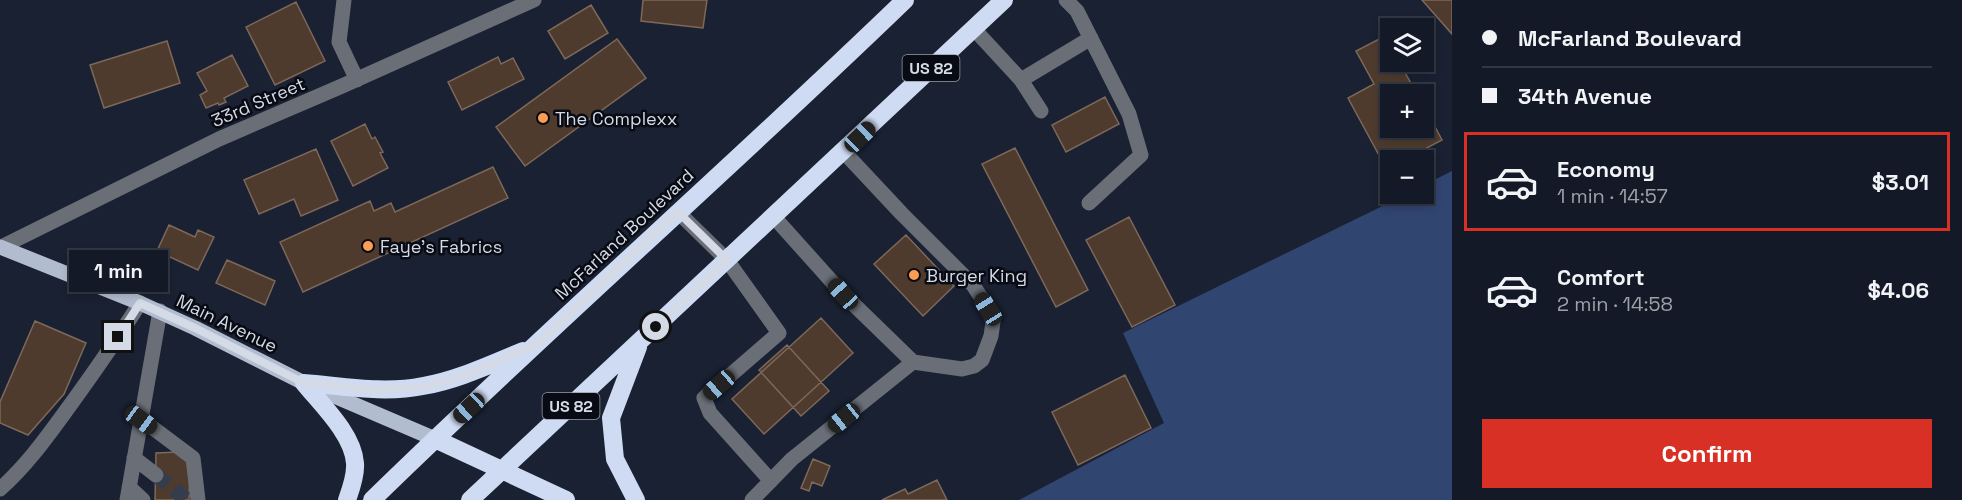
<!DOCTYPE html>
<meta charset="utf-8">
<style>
body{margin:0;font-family:"Space Grotesk",sans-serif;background:#1c222e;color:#f1f3f6;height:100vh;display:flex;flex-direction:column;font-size:22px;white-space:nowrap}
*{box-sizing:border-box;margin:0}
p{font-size:20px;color:#9da0a7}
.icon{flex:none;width:33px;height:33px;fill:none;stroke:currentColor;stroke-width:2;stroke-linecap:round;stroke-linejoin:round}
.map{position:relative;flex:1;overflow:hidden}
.details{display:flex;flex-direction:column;background:#131926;width:510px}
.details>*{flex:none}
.guide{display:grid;align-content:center;height:132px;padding:0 30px;background:#131926}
.fabs{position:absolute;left:1380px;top:18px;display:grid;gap:12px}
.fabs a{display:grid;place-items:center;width:54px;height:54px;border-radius:0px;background:#131926;box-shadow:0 3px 9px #0003,0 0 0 2px #323843;font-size:30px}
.end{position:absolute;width:27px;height:27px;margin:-14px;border:8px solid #d4dae6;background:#111;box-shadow:0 0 0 3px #111}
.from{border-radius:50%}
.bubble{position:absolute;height:42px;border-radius:0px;background:#131926;box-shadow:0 3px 9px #0003,0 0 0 2px #323843;font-size:20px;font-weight:600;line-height:42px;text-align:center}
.car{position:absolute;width:18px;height:36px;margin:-18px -9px;border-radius:8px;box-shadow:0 0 4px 2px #0007;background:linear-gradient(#222 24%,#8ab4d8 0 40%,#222 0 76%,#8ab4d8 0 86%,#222 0)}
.guide b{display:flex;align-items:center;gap:21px;height:57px;font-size:22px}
.guide b+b{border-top:2px solid #323843}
.guide i{width:15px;height:15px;background:#f1f3f6}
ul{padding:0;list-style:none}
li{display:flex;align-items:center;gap:18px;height:99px;margin:0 12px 9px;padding:0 18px;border:3px solid transparent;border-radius:0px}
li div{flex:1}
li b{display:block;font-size:22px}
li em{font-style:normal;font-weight:600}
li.on{border-color:#d93025}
li>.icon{width:54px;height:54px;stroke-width:1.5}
.button{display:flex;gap:12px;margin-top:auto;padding:12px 30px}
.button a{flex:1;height:69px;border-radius:0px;background:#d93025;color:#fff;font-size:24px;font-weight:600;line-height:69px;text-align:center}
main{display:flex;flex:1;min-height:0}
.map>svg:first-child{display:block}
</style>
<main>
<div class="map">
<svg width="1452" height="500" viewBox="0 0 1452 500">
<rect width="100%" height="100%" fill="#192132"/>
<path fill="#314571" d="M1452,171V500H1019L1164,423L1123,333L1407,194H1424V185Z"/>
<path fill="#4e3b2e" stroke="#7d685a" stroke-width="1.5" d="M643,0H707L703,28L641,21Z
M1422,0H1452V34Z
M296,2L325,61L275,85L246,27Z
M591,5L608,33L565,59L548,31Z
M1385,36L1390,45V62H1399L1417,94H1390V128H1424V106L1442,140L1404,160H1390V168L1387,170L1348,98L1374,84L1356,51Z
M617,39L646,78L525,166L496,127Z
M167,41L180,83L104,108L90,65Z
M232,55L248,86L224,98L226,102L219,105L218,103L206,108L200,95L207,91L197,73Z
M498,57L501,64L513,58L524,79L462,110L448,82Z
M1105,97L1119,124L1066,152L1052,125Z
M365,124L372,139L375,137L383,152L380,153L388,168L353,186L331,141Z
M1015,148L1088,290L1056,307L982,164Z
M316,149L338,200L301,216L294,199L259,214L244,180Z
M493,167L508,198L303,292L280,242L370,201L374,211L391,203L395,212Z
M1129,217L1175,305L1132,327L1086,240Z
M169,225L195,237L198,230L214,237L198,270L157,251Z
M906,235L954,286L923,316L874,264Z
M227,260L275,281L265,305L216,283Z
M821,318L853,353L764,434L732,399Z
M35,321L86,343L64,394L28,435L0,423V402Z
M787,345L829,391L801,416L759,370Z
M1125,375L1151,428L1078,465L1052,412Z
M178,452L190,465L189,500H155L156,453Z
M813,459L830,466L822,486L812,482L809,491L801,488Z
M937,480L947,500H882L905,489L908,494Z"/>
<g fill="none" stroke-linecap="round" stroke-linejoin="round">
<path stroke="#353d4d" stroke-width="15" stroke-dasharray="15 8" stroke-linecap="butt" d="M156,475L187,500"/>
<path stroke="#6a6e77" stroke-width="15" d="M344,0L339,42L357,80
M1066,0L1077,11L1129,114L1141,155L1089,203
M974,29L1021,80
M1041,111L1021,80L1091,38
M678,212L727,260L779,333L704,398L710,413L771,481
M774,217L843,294L913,362L962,369L974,366L982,360L991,336L993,322L988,308L973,285L902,214L843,151
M1,247L219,139L342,86L534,0
M141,419L193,458L198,500
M134,458L156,475
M129,487L143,500
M0,489C25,467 44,441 63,415C90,378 116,341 140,303
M127,500L160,311
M752,500L792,459L913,362"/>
<path stroke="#b2bccf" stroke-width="15" d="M0,247L140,303L195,328L304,383L435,439"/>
<path stroke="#cfdbf2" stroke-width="18" d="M304,383C343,386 384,394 423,386C458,380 491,364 523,351
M304,383C321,404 353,434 355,463C356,474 351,489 347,500
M435,439L566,500
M372,500C546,330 730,169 905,0
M470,500L1004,0
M636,500L615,459L611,418L638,347"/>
</g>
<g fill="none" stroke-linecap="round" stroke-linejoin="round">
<path stroke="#d4dae6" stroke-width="8" d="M118,337L140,303L195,328L304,383L378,390L422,387L464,376L536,345L678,212L727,260L656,327"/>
</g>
<g fill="#fc9d54" stroke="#080b13" stroke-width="2">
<circle cx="543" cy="118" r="6"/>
<circle cx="368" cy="246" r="6"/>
<circle cx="914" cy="275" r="6"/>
</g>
<g text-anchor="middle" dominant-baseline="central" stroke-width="5" stroke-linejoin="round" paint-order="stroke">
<g fill="#080b13" stroke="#979ca7" stroke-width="1.5">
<rect x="902.5" y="55" width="57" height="26" rx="4.5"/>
<rect x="542.5" y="393" width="57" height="26" rx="4.5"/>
</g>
<g font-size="16" font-weight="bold" fill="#d4dae6">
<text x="931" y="68">US 82</text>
<text x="571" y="406">US 82</text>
</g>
<g font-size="18" fill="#d4dae6" stroke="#080b13">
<text transform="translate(258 102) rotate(-23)">33rd Street</text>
<text transform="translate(624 234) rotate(-43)">McFarland Boulevard</text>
<text transform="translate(227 323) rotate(26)">Main Avenue</text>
</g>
<g font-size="18" fill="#d4dae6" stroke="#080b13" text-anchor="start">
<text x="555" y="118">The Complexx</text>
<text x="380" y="246">Faye's Fabrics</text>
<text x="926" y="275">Burger King</text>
</g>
</g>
</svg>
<div class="fabs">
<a><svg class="icon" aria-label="layers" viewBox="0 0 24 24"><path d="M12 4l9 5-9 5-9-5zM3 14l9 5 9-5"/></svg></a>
<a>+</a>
<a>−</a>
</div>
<i class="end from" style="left:656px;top:327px"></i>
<i class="end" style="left:118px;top:337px"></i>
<div class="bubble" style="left:69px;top:250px;width:99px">1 min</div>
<i class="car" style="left:860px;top:137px;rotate:46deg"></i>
<i class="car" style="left:843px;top:294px;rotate:318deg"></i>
<i class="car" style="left:988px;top:309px;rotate:328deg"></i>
<i class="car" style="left:719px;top:385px;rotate:229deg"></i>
<i class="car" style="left:469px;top:408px;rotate:227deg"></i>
<i class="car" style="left:844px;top:418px;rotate:231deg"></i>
<i class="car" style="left:141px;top:420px;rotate:126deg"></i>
</div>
<section class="details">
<div class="guide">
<b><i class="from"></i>McFarland Boulevard</b>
<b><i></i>34th Avenue</b>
</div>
<ul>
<li class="on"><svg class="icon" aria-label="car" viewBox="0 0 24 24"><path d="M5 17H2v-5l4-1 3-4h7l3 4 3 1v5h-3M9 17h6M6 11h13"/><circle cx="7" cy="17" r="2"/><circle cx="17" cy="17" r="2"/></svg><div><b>Economy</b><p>1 min · 14:57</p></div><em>$3.01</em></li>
<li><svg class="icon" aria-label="car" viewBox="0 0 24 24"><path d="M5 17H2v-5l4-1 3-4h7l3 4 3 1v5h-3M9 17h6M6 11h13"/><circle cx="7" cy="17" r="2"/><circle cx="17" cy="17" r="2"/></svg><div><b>Comfort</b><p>2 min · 14:58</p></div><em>$4.06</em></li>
</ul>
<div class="button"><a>Confirm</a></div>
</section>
</main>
